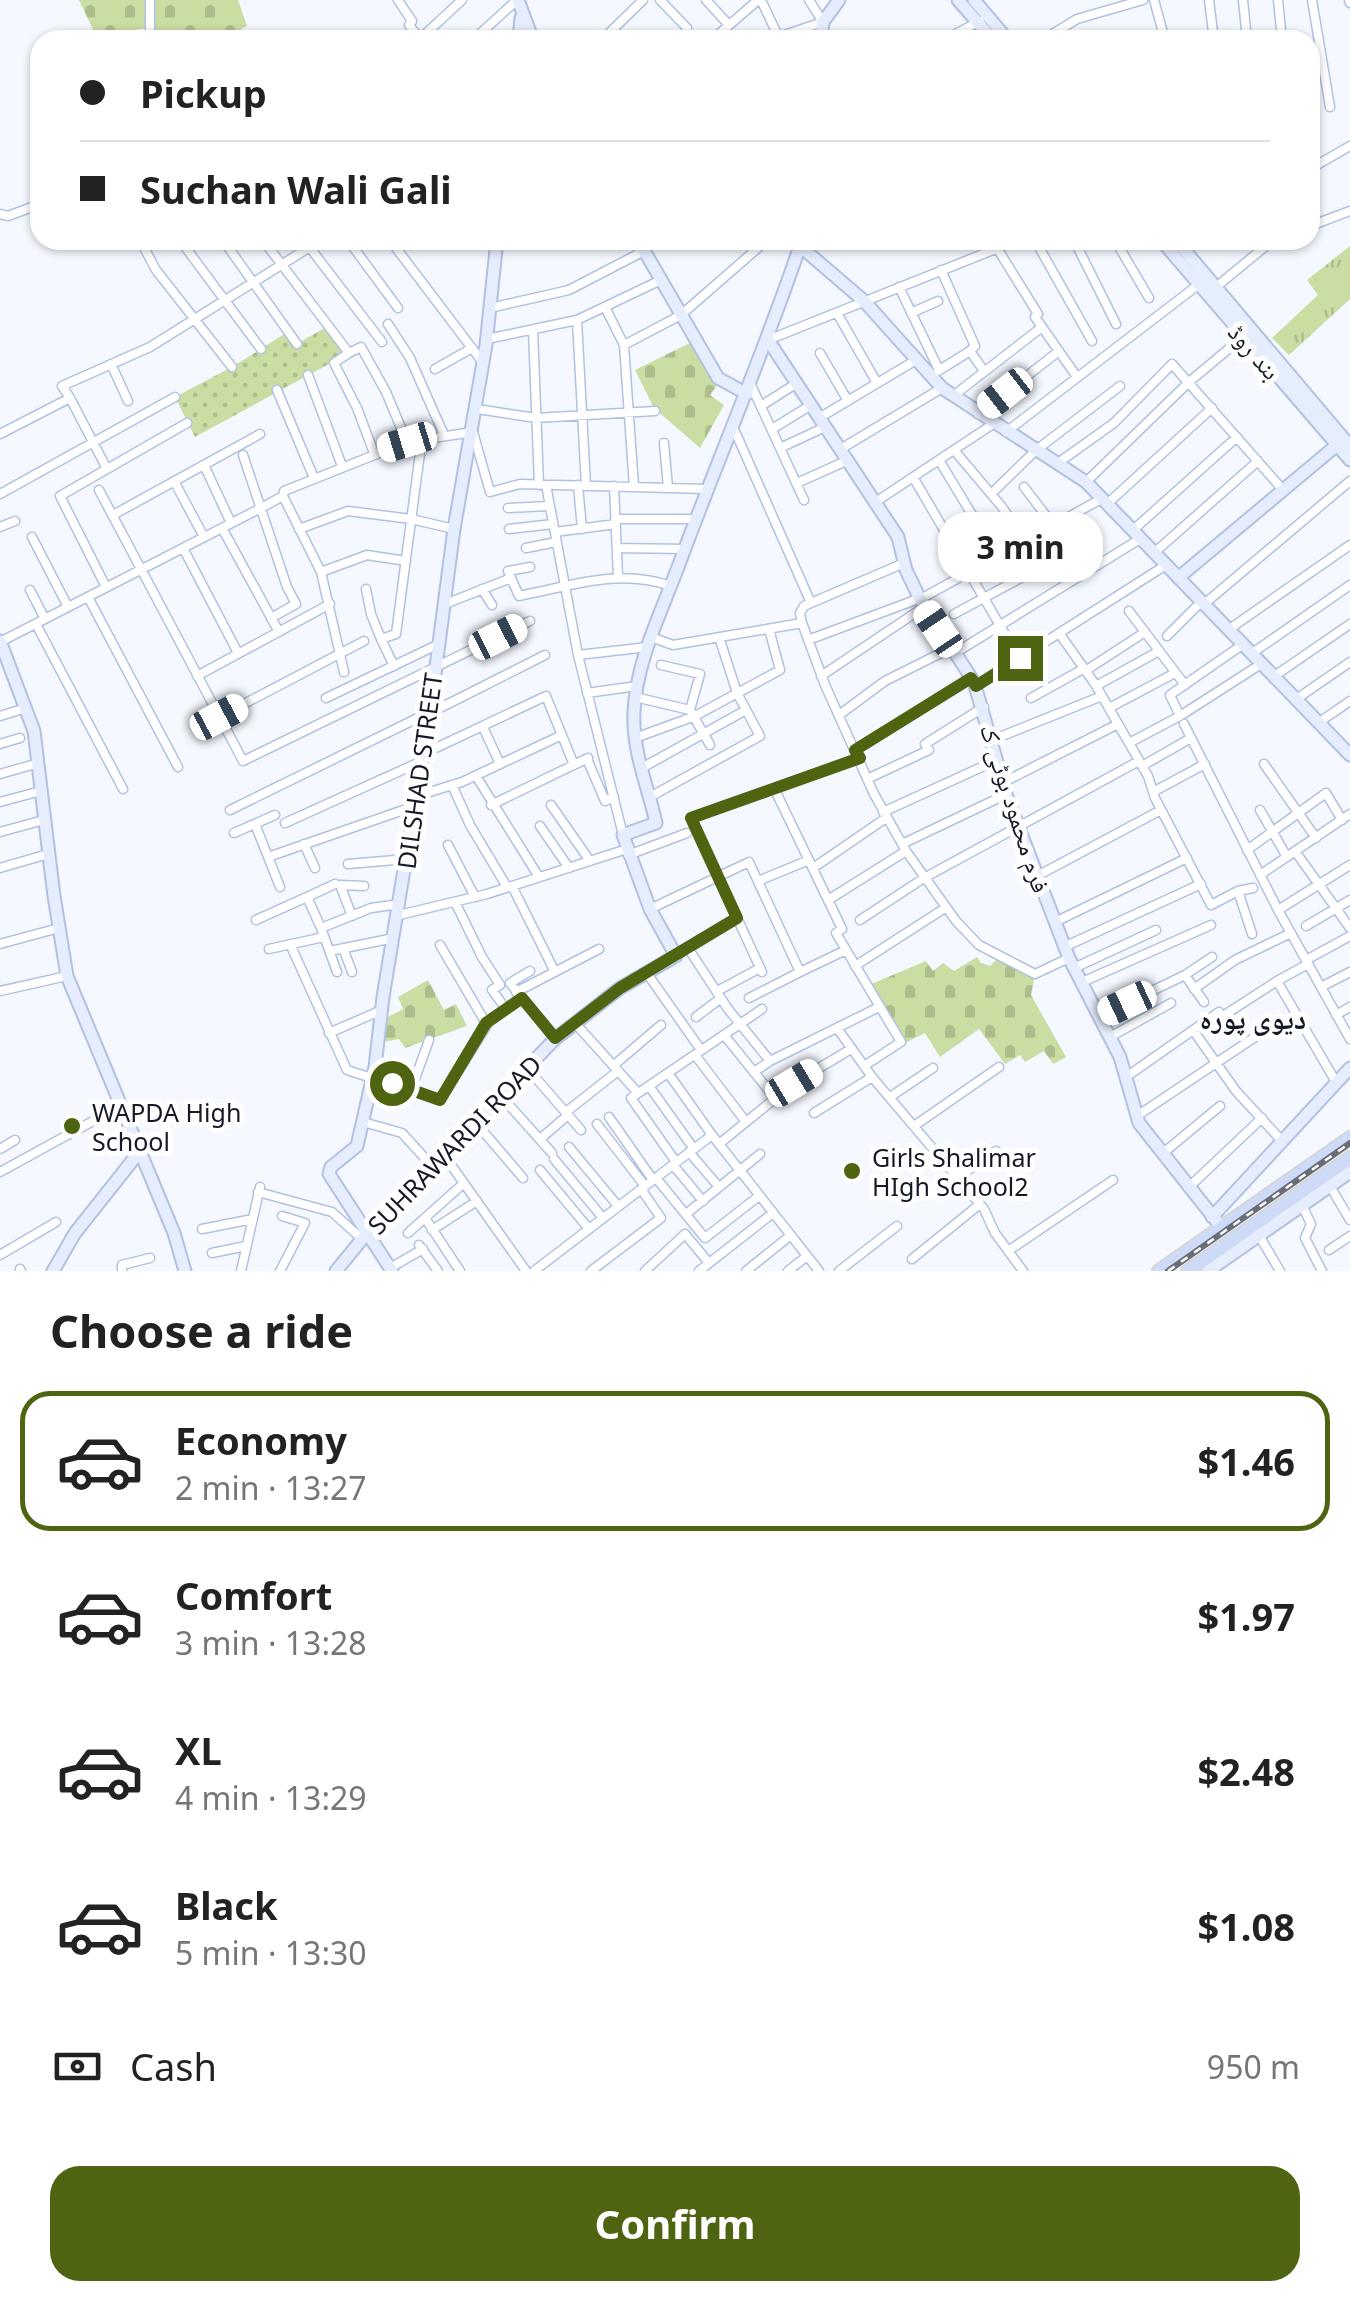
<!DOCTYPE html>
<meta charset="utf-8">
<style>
body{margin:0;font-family:"Noto Sans","Noto Naskh Arabic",sans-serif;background:#f2f2f2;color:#222;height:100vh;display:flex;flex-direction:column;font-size:38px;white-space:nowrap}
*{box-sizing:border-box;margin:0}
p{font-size:32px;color:#767676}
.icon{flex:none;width:55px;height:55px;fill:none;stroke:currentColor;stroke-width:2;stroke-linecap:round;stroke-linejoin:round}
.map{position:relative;height:1271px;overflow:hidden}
.sheet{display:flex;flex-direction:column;background:#fff;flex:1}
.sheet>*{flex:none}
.top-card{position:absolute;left:30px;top:30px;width:1290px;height:220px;border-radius:30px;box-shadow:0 2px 8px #0004;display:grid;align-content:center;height:220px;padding:0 50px;background:#fff}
.end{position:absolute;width:45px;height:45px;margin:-22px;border:12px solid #4e6410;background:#fff;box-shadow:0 0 0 5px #fff}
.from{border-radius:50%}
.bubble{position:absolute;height:70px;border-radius:30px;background:#fff;box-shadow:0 2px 8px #0004;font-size:32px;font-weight:700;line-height:70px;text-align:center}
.car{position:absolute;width:30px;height:60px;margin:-30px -15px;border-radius:12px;box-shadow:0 0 8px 2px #0007;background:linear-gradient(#fff 24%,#345 0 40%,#fff 0 76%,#345 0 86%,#fff 0)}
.top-card b{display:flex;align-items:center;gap:35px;height:95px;font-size:38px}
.top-card b+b{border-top:2px solid #e0e0e0}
.top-card i{width:25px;height:25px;background:#222}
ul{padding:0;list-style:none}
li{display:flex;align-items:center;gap:30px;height:140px;margin:0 20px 15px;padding:0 30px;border:5px solid transparent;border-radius:30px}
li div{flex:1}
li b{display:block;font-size:38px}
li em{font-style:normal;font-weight:700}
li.on{border-color:#4e6410}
li>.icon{width:90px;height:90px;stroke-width:1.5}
h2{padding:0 50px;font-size:45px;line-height:120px}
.pay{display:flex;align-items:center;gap:25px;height:110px;padding:0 50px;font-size:38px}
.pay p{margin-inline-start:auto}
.cta{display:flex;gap:20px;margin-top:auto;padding:20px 50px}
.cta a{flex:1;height:115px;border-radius:30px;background:#4e6410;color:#fff;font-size:40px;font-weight:700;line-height:115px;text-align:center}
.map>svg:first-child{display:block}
</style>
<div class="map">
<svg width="1350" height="1271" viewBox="0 0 1350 1271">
<defs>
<pattern id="grass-tufts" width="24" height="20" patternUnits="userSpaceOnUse" patternTransform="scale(2.5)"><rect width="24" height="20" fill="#cadea3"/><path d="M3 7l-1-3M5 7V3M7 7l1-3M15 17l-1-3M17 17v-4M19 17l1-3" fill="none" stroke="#adbe8c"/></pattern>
<pattern id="cemetery-stones" width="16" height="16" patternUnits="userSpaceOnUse" patternTransform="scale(2.5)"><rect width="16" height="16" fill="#cadea3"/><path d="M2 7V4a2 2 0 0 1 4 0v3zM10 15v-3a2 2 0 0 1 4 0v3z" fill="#adbe8c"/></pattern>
<pattern id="park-dots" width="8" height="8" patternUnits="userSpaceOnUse" patternTransform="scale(2.5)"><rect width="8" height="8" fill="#cadea3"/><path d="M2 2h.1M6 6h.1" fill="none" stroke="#adbe8c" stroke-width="1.8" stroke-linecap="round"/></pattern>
</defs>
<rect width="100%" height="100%" fill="#f5f8ff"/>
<path fill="url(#grass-tufts)" d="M1350,246V299L1289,355L1272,338L1318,295L1307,280Z"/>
<path fill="url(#cemetery-stones)" d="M79,0H238L247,26L221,40H150V28L115,32L98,40Z
M696,340L721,380L710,395L724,405L700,448L654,408L635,370Z
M1000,956L1035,974L1031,995L1066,1057L1053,1064L1044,1051L1025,1062L1020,1055L1005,1064L979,1029L940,1057L925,1033L903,1044L864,987L926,961L933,971L943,963L954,971L977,957L981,963L990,966Z
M428,980L444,1010L456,1004L467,1026L405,1048L399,1039L378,1043L382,1020L403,1009L398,997Z"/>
<path fill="url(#park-dots)" d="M328,326L349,353L195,437L175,397L232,367L286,333L295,345Z"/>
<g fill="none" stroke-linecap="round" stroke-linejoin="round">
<defs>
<path id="street" d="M150,0V40
M398,0L412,21L409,25L420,39L462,0
M660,0L687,28
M706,0L728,24
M761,0L780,40
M1154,0L1165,40
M1209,0L1214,40
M1243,0L1247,40
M1278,0L1282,40
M1312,0L1330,107
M1349,0L1350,3
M778,37L823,22L809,0
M473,40L517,0
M602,40L643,0
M712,40L758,0
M944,40L980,21
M1043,40L1077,19L1143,0
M1310,169L1350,146
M0,214L8,216L40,204
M1310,226L1350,211
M140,240L156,270L232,367
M180,240L261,349
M223,240L297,344
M263,240L349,353L334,363L357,408L374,453
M304,240L382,342
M348,240L398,308
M390,240L484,364
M1035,240L1092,341
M1074,240L1116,324
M1115,240L1149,298
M997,248L1038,314L1035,317L1077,377
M941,270L975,346L970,351
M899,287L939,370
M1216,287L1273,240
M605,307L624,345L634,487
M490,308L569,290L644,251
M837,313L877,383
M911,313L938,301
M577,320L586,486
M388,324L410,358L444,435
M533,330L539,485
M487,339L577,320L661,280
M768,340L1018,240
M624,345L681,315L767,240
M349,353L361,347L386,392L407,442
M820,353L848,401
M111,364L128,401
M435,369L472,348
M938,371L970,351L984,371
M308,375L342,466
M751,385L804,500
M277,390L314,478
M953,396L1042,327
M70,398L107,469
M761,406L797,383
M477,409L536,418L655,411
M978,414L1059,351
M819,418L916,360
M734,429L811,603
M772,429L811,405
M1006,432L1198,285
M0,434L70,398L62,386L150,347L321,240
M664,443L668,488
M780,448L825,427
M839,450L942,388
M954,450L1002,507L1026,542
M243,455L287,587L296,604L271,618
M939,460L998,558
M1058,463L1114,423L1172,364L1283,490
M204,465L231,523
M913,477L1019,658
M174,481L204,537
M1086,482L1189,382L1244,336
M797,483L846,461
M546,485L578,655L623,835
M578,485L582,529
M614,486L618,577
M1024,487L1054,526
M99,490L243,761L530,621
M0,494L175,397
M991,494L1035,451L1120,386
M283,496L321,572L344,672
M874,503L993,424
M1107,504L1212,408
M508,508L549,506
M113,515L260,434
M615,519H696
M0,527L15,521
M222,528L279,632
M299,529L348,511L411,519L454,529
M509,529L553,524
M1132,531L1237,437
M555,532L616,524
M32,537L68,607
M183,548L238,653
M526,548L556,542
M617,548L685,549
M1154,553L1258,461
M904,563L804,606L800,613L802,623L825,685L874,794L906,851L956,921L979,945L1035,974L1069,958
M321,572L367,555L406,561
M511,578L508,571L530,567
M106,587L60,496L187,423
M366,589L371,614L381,639
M482,589L492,605
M30,590L45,619
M88,597L178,767
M445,604L511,578L519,596C572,586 617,568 671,586
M1203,605L1350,481
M1129,611L1185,685
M954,614L1067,553
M36,624L123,789
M1228,630L1350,545
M1059,633L1095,684L1148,776L1155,798L1211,905L1238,891L1253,888
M1167,636L1201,602
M651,637L673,645L802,623
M808,640L926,596L1101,499
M0,642L261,508L283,496L284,491L407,442L473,432L490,492L520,484L707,489
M1242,645L1170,695L1180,716L1261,664
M955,653L1140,539
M1251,654L1350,585
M578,655L648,647
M661,665L700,674L690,710
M394,666L381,639L396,634L422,438
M1085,671L1145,632
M197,676L330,604
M821,676L924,607
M1273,677L1350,624
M976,686L1166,565
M1096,686L1159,651
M587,693L637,686
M635,697L690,710L710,745
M326,698L437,645
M1031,698L1083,669
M1295,700L1350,662
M1109,708L1175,673
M430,713L545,655
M839,715L885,681L951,648
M0,716L26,708
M219,717L364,641
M1318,723L1350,701
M1184,724L1278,910L1350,1039
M483,727L500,764
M635,738L695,716L780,670L769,629
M992,740L1102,696
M1129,743L1180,716
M0,744L20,738
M855,750L971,678
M423,754L546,696L574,765
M587,759L605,801L614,797
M1264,764L1316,838
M1142,766L1191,738
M640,769L746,710
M0,774L32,765
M476,776L539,877
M867,779L929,750L925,744L984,707
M1004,782L1118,724
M452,785L470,825L507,887
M774,788L842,929L836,933L901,1042L864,1066
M1153,792L1205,764
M417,796L462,782L562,735
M648,798L760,736L737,693L719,637
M0,802L41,791
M491,805L588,758
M551,805L590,861
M230,810L430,712
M1260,810L1287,857
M883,812L997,760
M285,823L422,761
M255,824L280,887
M540,826L569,868
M0,832L44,820
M234,833L275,815
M304,844L315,868
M902,844L1007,794
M448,845L475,897
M1247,850L1326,793L1342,820
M1295,851L1350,928
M628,855L687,833
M268,857L415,806
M348,864L407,859
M0,868L48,854
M813,868L886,818
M1260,875L1350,814
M1037,876L1161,810
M758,881L809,860
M512,886L555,972
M1238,891L1252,934
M307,897L335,884
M828,900L906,851
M455,902L482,957L500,985L492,990L506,1009
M650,909L749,862L800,972L846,950
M1278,910L1350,865
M399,915L487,894L627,849
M352,916L340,885L364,886
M256,920L307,897L321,928
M860,920L924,878L1139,761
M1055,922L1187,858
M1306,926L1350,900
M0,944L59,928
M290,944L347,1070L440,1100L487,1025L440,945
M1064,947L1201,884
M343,948L352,972
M688,948L728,1009L770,1061
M269,949L324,937
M330,951L394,938
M684,951L737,918
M1306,960L1350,936
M1308,964L1277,981L1336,1082
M855,966L945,908
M1074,968L1156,930
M530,971L510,983L555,1039
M337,972L321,928L371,908L400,904
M646,972L701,1050
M762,972L691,818L859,758
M1185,975L1204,1002
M1080,983L1211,925
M1321,987L1350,972
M721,989L760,968
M1194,989L1235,960L1291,933
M0,991L67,976
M516,992L599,949
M749,998L800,972
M1226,1014L1277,981
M1336,1015L1350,1007
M696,1017L721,998
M1098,1017L1185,975L1212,957
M574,1022L638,1093
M485,1023L521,998
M837,1028L872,1077L984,1209L995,1233L1023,1271
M1193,1030L1236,1091L1281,1140
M329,1033L382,1010
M724,1035L775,1098
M1110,1037L1171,1003
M695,1055L746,1122
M613,1066L661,1025
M527,1068L581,1130
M754,1072L770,1061L879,1007
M668,1073L712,1135L819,1271
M1126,1077L1219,1012
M649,1086L694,1149
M411,1090L429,1040
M500,1095L552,1153
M890,1097L933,1068
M566,1112L618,1071
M814,1113L872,1077
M1137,1116L1276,1023
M609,1117L653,1180
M363,1122L402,1133L432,1166
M476,1123L523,1178
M597,1124L645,1186
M914,1126L999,1067
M540,1139L568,1115
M719,1144L794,1083L851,1049
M569,1147L618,1206
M0,1149L15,1140
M689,1152L719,1187
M1162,1154L1220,1106
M444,1155L526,1271
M554,1159L603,1218
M676,1162L631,1098L762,1009
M673,1165L703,1201
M540,1170L589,1229
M0,1172L93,1121
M958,1177L996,1151
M656,1178L705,1238L759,1196
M1330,1186L1350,1220
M1188,1188L1262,1118
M258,1192L332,1212L362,1239
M1302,1205L1311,1224L1305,1238L1322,1271
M686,1214L760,1154
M425,1218L460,1271
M202,1229L253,1219
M432,1230L477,1201
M1257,1232L1280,1271
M408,1233L464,1183
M419,1245L438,1271
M1329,1250L1350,1236
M1008,1251L1113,1180
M212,1253L246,1246
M0,1255L56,1222
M912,1259L980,1204
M390,1268L423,1249
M20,1269L21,1271
M122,1271V1265L150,1258
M241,1271L260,1187
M280,1271L305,1223L282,1216
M534,1271L712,1135
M591,1271L661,1218L641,1189
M645,1271L685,1234L709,1263
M699,1271L773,1213
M746,1271L791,1235
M788,1271L807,1256
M839,1271L897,1226"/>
<path id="secondary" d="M518,0L533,40
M958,0L993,40
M974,0L1008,40
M519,40L521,18
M821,40L823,22L839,0
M638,240L718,378L747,394
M793,240L864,301L942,388L1086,482L1350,755
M1161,240L1350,460
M1176,240L1350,446
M768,340L898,537L906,570L919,597L974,682L1007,797L1069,958L1120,1057L1139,1123L1222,1228
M1178,578L1337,445
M0,641L34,731L54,896L67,976L174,1233L185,1271
M1212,1217L1350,1068
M53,1271L75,1233L140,1151
M336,1271L367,1233L555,1039L620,988L676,956L650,909L623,835L656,823C648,786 632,751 634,712C636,662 661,613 678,567C718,459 763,355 800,246
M392,1271L329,1174L331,1167L357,1146L375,1067L383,997L430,712L454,529L486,345L497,240
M1208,1271L1350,1172"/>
<path id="primary" d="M1159,1271L1350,1138
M1188,1271L1350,1158"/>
</defs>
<use href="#street" stroke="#b1c1e2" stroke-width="11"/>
<use href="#secondary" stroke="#b1c1e2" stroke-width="15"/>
<use href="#primary" stroke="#d5d6d8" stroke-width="16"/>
<use href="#street" stroke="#fff" stroke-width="8"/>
<use href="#secondary" stroke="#e6edfc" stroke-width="11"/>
<use href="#primary" stroke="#cddbf8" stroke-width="12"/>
<defs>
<path id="rail" d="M1168,1271L1350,1143"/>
</defs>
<use href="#rail" stroke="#686d77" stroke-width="6"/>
<use href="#rail" stroke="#fff" stroke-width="2.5" stroke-dasharray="8" stroke-linecap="butt"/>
</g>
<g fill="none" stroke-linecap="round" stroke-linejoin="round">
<path stroke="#4e6410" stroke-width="12" d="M392,1083L440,1100L486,1023L522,998L555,1038L620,988L737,918L691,818L860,758L855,750L971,678L976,686L1020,658"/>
</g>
<g fill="#4e6410" stroke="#fff" stroke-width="4">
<circle cx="72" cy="1126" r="10"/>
<circle cx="852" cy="1171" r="10"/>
</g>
<g text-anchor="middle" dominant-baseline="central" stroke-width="10" stroke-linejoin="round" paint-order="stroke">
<g font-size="25" fill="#141a26" stroke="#fff">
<text transform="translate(1255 351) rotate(49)">بند روڈ</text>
<text transform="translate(419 771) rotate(-82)">DILSHAD STREET</text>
<text transform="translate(1016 808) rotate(72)">فرم محمود بوٹی ک</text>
<text transform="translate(454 1144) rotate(-46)">SUHRAWARDI ROAD</text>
</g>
<g font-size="25" fill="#141a26" stroke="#fff" text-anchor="start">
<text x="92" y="1112">WAPDA High<tspan x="92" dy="29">School</tspan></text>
<text x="872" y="1157">Girls Shalimar<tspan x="872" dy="29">HIgh School2</tspan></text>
</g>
<g font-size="28" font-weight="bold" fill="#141a26" stroke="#fff">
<text x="1253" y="1018">دیوی پورہ</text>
</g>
</g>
</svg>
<i class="end from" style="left:392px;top:1083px"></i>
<i class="end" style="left:1020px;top:658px"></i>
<div class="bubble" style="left:938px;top:512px;width:165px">3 min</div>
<i class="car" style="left:1005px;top:393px;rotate:232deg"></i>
<i class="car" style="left:407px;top:442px;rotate:253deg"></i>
<i class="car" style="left:938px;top:629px;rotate:326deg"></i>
<i class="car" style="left:498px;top:637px;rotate:63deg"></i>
<i class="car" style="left:219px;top:717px;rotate:62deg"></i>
<i class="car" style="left:1127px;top:1003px;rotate:245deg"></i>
<i class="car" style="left:794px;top:1083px;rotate:59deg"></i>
<div class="top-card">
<b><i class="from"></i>Pickup</b>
<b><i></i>Suchan Wali Gali</b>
</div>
</div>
<section class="sheet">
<h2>Choose a ride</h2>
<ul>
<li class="on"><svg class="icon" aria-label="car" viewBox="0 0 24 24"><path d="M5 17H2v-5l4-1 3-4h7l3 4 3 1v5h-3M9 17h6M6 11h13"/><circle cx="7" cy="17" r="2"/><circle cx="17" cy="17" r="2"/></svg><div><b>Economy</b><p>2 min · 13:27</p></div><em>$1.46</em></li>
<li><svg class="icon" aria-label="car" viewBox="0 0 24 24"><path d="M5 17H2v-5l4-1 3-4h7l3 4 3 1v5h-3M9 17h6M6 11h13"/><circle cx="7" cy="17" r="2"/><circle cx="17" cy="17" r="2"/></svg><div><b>Comfort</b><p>3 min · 13:28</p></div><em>$1.97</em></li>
<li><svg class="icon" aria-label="car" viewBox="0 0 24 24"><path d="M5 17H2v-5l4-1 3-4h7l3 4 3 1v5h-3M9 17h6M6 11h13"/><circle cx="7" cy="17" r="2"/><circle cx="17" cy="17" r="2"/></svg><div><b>XL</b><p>4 min · 13:29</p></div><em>$2.48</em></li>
<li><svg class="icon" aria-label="car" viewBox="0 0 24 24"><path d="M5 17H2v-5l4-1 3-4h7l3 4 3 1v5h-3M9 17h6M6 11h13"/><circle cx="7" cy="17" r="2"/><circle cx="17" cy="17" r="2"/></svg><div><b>Black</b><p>5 min · 13:30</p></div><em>$1.08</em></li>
</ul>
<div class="pay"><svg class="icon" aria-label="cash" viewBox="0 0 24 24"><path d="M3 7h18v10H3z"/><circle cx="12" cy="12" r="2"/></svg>Cash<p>950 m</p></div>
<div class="cta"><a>Confirm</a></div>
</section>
